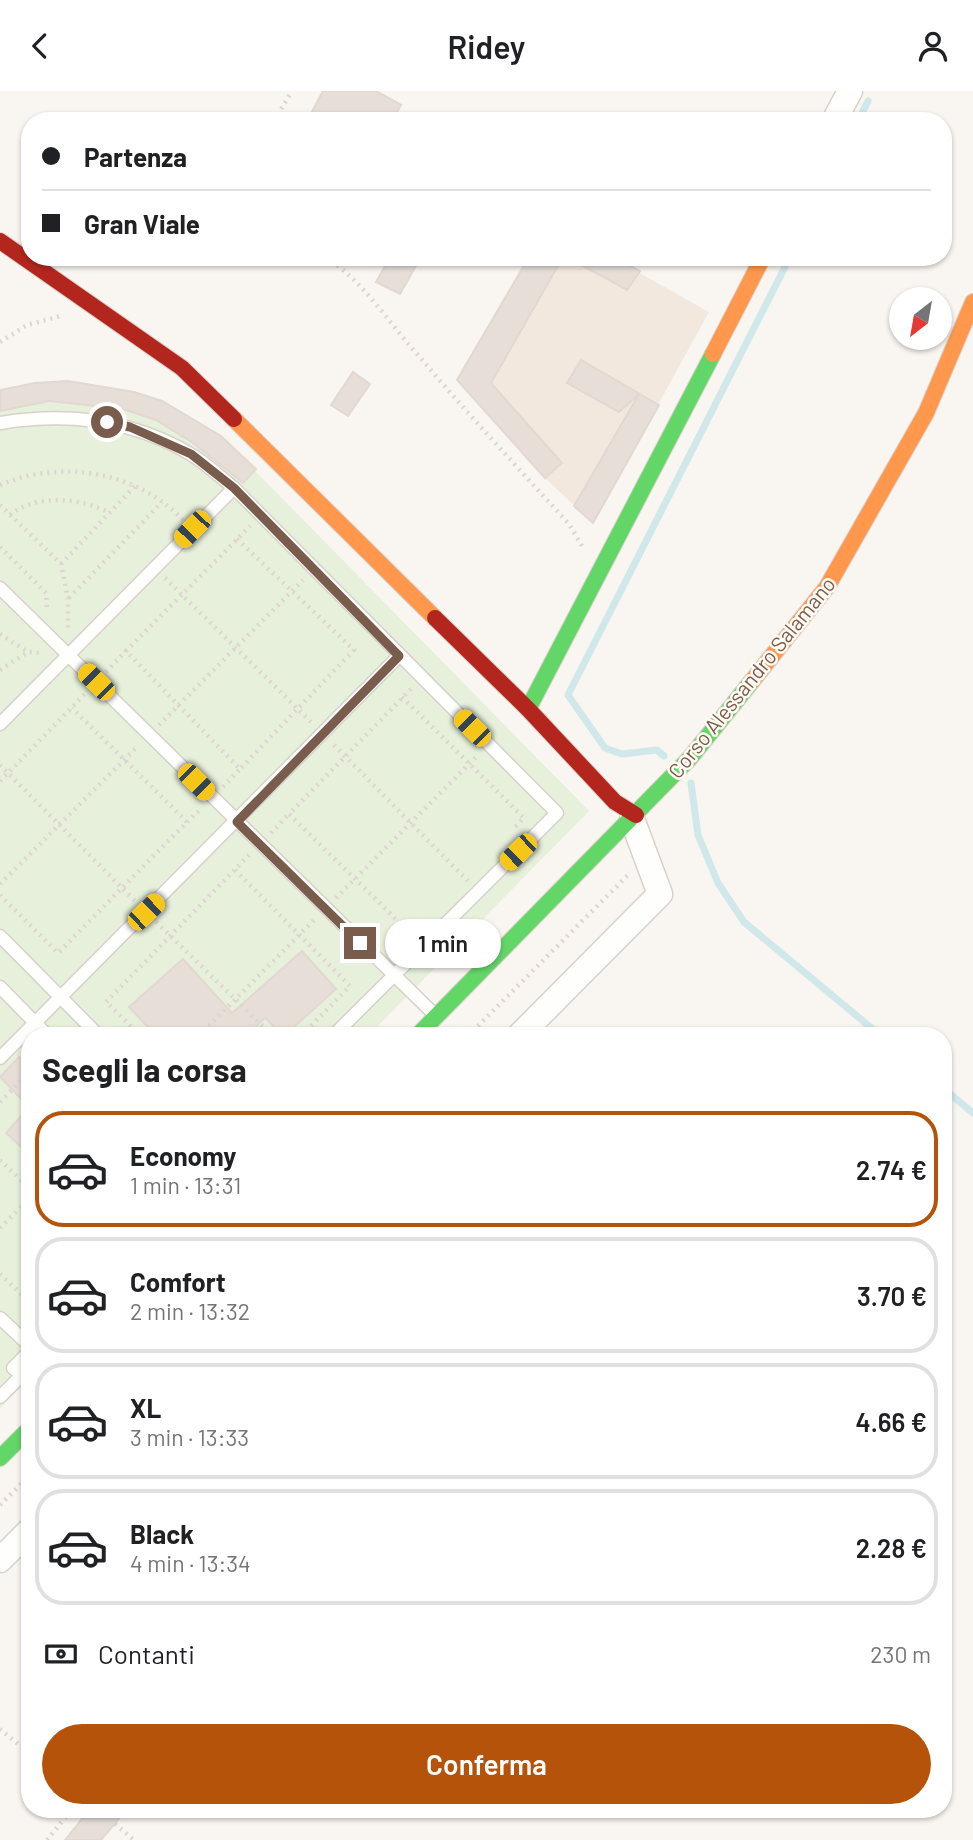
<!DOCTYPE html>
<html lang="it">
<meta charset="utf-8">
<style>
body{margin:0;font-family:Barlow,sans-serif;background:#f6f6f6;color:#202124;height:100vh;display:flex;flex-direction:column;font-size:26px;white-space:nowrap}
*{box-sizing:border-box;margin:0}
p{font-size:23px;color:#757577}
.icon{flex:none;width:38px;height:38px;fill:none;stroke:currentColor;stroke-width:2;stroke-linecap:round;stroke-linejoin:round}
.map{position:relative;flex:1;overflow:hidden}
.drawer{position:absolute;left:21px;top:936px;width:931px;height:791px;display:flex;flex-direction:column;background:#fff;border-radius:28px;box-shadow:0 2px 5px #0004}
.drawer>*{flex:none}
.guide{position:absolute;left:21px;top:21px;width:931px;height:154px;border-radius:28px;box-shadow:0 2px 5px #0004;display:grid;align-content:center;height:154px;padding:0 21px;background:#fff}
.needle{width:46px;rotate:211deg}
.buttons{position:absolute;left:889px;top:196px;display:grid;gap:14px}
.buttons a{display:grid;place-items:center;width:63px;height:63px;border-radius:50%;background:#fff;box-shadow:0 2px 5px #0004;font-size:35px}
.end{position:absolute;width:32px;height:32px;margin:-16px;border:9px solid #7a5c4d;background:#fff;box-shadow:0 0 0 4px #fff}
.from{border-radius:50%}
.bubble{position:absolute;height:49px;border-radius:24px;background:#fff;box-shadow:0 2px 5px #0004;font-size:23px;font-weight:600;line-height:49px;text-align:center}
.car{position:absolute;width:21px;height:42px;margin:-21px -10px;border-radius:9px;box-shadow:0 0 5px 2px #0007;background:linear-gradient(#f5c518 24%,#345 0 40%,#f5c518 0 76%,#345 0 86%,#f5c518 0)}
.guide b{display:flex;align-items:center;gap:24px;height:66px;font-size:26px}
.guide b+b{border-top:2px solid #e0e0e0}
.guide i{width:18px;height:18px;background:#202124}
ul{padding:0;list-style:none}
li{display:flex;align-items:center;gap:21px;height:116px;margin:0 14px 10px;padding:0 7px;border:4px solid #e0e0e0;border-radius:28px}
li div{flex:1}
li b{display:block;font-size:26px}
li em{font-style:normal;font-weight:600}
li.selected{border-color:#b45309}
li>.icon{width:63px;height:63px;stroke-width:1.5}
h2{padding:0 21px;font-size:32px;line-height:84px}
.pay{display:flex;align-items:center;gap:18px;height:77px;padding:0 21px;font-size:26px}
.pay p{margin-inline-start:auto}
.cta{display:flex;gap:14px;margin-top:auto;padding:14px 21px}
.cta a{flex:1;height:80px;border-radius:42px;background:#b45309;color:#fff;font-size:28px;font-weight:600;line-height:80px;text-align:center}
header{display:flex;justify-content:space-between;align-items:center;height:91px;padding:0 21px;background:#fff;font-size:32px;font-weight:600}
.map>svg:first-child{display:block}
</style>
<header><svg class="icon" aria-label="back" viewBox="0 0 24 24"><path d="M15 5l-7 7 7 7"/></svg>Ridey<svg class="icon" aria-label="person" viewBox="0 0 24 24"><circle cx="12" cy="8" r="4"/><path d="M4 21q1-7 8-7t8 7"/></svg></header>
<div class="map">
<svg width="973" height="1749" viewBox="0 0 973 1749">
<rect width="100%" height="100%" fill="#f9f5f0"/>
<path fill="#f2e8de" d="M529,166H611L709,221L593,432L545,387L457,289Z"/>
<path fill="#e7f0db" d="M68,290L134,301L162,310L221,345L589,720L368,945H30V1287L0,1317V299L35,292Z"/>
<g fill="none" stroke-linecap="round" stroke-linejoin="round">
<path stroke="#d0e8ea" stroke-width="7" d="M858,30L868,10
M664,665L657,659L622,663L605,657L568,604L790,166
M691,692L698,744L718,792L744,831L881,945
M943,997L973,1022"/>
</g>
<path fill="#e6ded7" stroke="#e2d8d2" stroke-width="2" d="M323,0H376L401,14L392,30H307Z
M390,166H421L400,203L376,191Z
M529,166H563L491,292L562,372L545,387L457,289Z
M567,166H614L640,180L627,199Z
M581,269L659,314L593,432L574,415L639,303L619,321L567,292Z
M353,281L370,293L348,325L331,314Z
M68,290L134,301L162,310L221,345L256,378L243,392L193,352L156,329L123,318L49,310L0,320V299L35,292Z
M302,860L336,898L284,945L265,927L246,945H156L129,916L183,868L232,922Z
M19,966L30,977V1064L6,1042L29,1016L0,986Z
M90,1718H127L101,1749H65Z"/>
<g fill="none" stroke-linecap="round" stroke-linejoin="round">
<defs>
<path id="lane" d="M0,332C67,321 132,328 192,364C207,373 220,386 234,397L557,722L333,945
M0,497L436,925
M0,633L234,397
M0,845L99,945
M0,896L48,945
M0,967L399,565
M0,1227L30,1255
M0,1306L22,1284L13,1277L30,1260"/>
<path id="street" d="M834,30L850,0
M519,945L660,803L632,728
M0,1469L30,1439"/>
<path id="fast" d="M528,618L713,263
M417,945L690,667L752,590
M0,1367L30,1337"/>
<path id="slow" d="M713,263L763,166
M234,328L435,527
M752,590L827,496L926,322L973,211"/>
<path id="jam" d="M0,150L182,277L234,328
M435,527L528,618L615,711L636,724"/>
</defs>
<use href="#lane" stroke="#d7d1cb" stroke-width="15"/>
<use href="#street" stroke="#d7d1cb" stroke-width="27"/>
<use href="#fast" stroke="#d9d2cb" stroke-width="18"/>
<use href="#slow" stroke="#d9d2cb" stroke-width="18"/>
<use href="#jam" stroke="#d9d2cb" stroke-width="18"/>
<path stroke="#dcd5d0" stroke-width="4.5" stroke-dasharray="2 5" stroke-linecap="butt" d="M274,30L292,0
M326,166C364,191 388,231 418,264C467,322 518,377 569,433L582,455
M0,251L27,234L61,225
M0,394C60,368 137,380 183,429
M0,414L61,473L68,508V541
M10,424C37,402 81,407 110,422
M237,448L354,559L240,678L126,560C167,518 209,477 250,435
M0,456L46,502L47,520
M61,473L135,395
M165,487L311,631
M69,507L162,411
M0,543L28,561L43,562
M0,579L28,561
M106,581L126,560
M411,598L289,723L411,843
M402,606L524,727L515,736
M159,634L303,489
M334,654L468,790
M0,674L135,810
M0,690L85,603
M223,696L240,678
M187,731L202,717
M271,742L289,723
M235,779L350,895L301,945
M0,793L138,655
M0,804L58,862L187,731L72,617
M336,807L478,664
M156,831L273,945
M141,945L106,911L250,763
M199,945L315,828
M468,945L628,784
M0,1011L30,980
M0,1069L30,1098
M0,1137L30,1107
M0,1183L30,1211
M0,1414L30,1384
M0,1638L30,1663
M115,1733L134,1749
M47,1749L72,1718"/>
<use href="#lane" stroke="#fefefd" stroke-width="12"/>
<use href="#street" stroke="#fefefd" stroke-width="24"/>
<use href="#fast" stroke="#63d668" stroke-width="16"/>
<use href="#slow" stroke="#ff974d" stroke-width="16"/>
<use href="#jam" stroke="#b3261e" stroke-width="16"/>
</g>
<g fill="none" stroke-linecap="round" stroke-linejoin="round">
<path stroke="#7a5c4d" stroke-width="9" d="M107,331L130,336L191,363L234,397L399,565L237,731L360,852"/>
</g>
<g text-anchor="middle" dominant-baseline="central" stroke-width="5" stroke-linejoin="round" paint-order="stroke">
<g font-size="21" fill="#7a5c4d" stroke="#fffaf3">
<text transform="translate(751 586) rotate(-51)">Corso Alessandro Salamano</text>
</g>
</g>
</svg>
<div class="buttons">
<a><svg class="needle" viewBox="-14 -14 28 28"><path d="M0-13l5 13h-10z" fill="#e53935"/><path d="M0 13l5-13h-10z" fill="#757577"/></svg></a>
</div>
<i class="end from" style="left:107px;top:331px"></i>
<i class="end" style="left:360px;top:852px"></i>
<div class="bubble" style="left:385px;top:828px;width:116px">1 min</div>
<i class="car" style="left:192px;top:438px;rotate:224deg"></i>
<i class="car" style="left:96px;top:591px;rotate:315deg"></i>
<i class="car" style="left:472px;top:637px;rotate:315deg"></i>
<i class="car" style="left:196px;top:691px;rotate:135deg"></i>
<i class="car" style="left:518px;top:761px;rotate:226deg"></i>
<i class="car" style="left:146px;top:821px;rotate:46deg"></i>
<div class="guide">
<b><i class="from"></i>Partenza</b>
<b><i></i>Gran Viale</b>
</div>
<section class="drawer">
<h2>Scegli la corsa</h2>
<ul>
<li class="selected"><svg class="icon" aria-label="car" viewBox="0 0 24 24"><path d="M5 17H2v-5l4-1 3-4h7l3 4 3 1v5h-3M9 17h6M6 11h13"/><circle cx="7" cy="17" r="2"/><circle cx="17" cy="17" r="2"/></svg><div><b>Economy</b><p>1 min · 13:31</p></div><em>2.74 €</em></li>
<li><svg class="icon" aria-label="car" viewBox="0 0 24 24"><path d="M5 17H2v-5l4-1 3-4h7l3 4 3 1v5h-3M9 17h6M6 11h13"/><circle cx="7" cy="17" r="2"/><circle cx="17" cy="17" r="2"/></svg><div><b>Comfort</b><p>2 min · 13:32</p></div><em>3.70 €</em></li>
<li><svg class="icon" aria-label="car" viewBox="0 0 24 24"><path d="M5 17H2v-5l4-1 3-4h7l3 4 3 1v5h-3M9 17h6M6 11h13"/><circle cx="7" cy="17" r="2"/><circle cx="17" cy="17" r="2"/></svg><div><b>XL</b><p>3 min · 13:33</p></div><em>4.66 €</em></li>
<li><svg class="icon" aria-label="car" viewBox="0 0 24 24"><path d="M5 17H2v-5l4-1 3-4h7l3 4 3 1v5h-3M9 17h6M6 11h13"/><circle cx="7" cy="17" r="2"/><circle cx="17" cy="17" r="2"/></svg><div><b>Black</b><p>4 min · 13:34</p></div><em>2.28 €</em></li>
</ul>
<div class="pay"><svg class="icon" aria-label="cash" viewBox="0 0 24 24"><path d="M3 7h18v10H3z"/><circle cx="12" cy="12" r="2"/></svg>Contanti<p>230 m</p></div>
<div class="cta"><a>Conferma</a></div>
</section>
</div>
